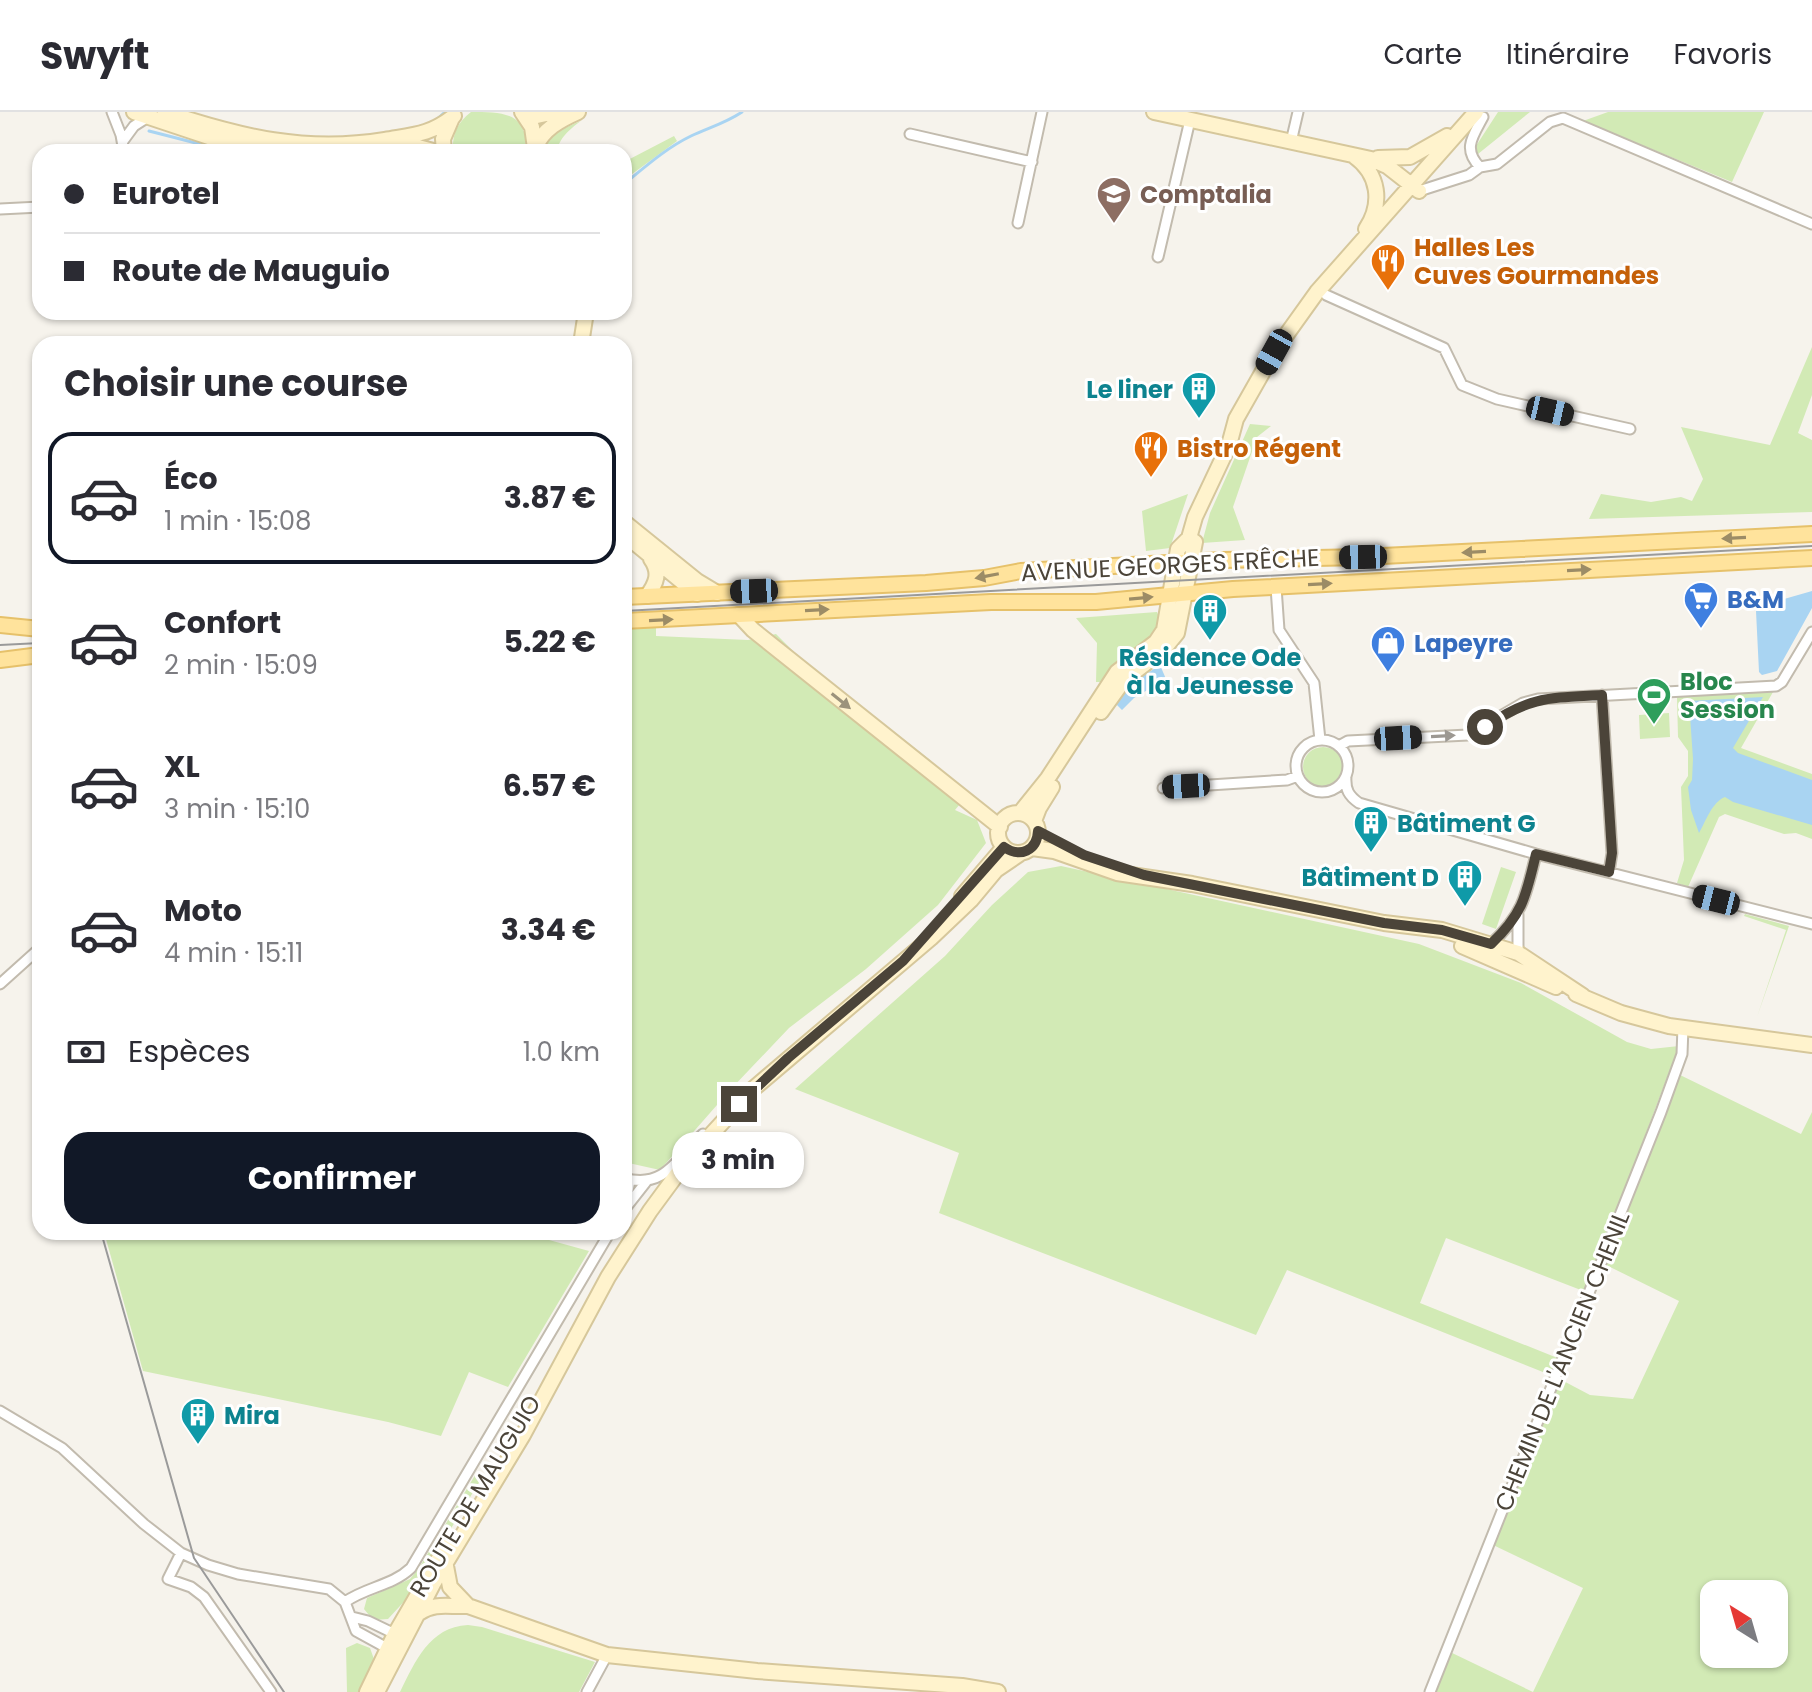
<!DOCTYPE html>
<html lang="fr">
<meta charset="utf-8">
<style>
body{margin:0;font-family:Poppins,sans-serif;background:#f2f2f3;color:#2b2b33;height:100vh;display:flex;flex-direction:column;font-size:30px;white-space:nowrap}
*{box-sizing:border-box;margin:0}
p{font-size:26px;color:#7c7c81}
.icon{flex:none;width:44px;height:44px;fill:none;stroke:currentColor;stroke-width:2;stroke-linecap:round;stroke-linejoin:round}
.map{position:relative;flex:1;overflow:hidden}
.drawer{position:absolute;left:32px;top:224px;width:600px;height:904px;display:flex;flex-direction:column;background:#fff;border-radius:24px;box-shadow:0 2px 6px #0004}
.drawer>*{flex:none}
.hud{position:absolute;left:32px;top:32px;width:600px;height:176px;border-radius:24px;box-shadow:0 2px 6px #0004;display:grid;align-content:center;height:176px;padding:0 32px;background:#fff}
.needle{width:52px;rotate:323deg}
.controls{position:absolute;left:1700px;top:1468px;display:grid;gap:16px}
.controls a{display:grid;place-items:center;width:88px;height:88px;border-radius:16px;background:#fff;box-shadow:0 2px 6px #0004;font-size:40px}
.end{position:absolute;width:36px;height:36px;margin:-18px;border:10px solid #4b4439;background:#fff;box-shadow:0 0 0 4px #fff}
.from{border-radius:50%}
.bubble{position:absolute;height:56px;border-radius:24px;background:#fff;box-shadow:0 2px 6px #0004;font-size:26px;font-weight:700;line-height:56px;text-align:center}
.car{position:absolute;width:24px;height:48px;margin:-24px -12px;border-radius:10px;box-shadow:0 0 6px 2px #0007;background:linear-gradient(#222 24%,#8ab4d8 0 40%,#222 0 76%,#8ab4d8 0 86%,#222 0)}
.hud b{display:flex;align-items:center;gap:28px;height:76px;font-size:30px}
.hud b+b{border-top:2px solid #e1e1e2}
.hud i{width:20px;height:20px;background:#2b2b33}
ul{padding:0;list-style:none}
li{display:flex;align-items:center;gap:24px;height:132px;margin:0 16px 12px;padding:0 16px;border:4px solid transparent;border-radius:24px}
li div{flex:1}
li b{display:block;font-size:30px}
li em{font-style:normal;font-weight:700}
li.current{border-color:#111827}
li>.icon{width:72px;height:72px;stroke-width:1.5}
h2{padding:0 32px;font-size:36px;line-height:96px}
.pay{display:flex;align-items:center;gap:20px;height:88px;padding:0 32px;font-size:30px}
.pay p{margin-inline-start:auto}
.action{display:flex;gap:16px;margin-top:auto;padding:16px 32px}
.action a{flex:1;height:92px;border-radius:24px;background:#111827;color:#fff;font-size:32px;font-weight:700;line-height:92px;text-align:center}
header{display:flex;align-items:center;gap:48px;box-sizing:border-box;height:112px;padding:0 40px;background:#fff;border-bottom:2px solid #e1e1e2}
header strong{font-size:38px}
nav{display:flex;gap:44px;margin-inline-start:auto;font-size:28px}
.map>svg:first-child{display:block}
</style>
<header>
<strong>Swyft</strong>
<nav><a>Carte</a><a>Itinéraire</a><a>Favoris</a></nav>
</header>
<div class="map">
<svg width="1812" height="1580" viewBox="0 0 1812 1580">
<rect width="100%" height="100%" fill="#f6f3ec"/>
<path fill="#d2eab5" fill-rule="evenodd" d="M471,0C502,0 530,0 525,40H453C452,22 457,11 471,0Z
M1498,0H1530L1478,42L1474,37Z
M1608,0H1764L1732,70L1583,9Z
M581,9C571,16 558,27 557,40H541C549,22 564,16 581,9Z
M674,24L677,29L624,68V50Z
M1812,235V283L1798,321L1812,328V400L1589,407L1601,382L1651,390L1681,385L1692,389L1703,367L1681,315L1770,333Z
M1250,312L1271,314L1257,325L1233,395L1245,428L1202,431L1210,401Z
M1188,382L1170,436L1146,439L1142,399Z
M1157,500L1160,507L1154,521L1113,553L1101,570H1096L1097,531L1076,506Z
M656,513V524L748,528L776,522L798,544L930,648L940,664L965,686L955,698L977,708L986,731L938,793L866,857L789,916L731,977L660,1058L624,1050V515Z
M1773,580L1741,636L1812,662V672L1736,642L1694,591L1716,683H1730L1812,707V727L1796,721L1784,722L1725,702L1719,705L1688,775L1677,771L1684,748L1681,675L1688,664V639L1678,625L1677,585Z
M1669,601L1670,625L1640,627L1639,603Z
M1303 655a20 20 0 1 1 40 0a20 20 0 1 1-40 0Z
M1061,754L1419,832L1521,871L1627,930L1651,937L1679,934L1586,1180L1446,1126L1420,1191L1560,1247L1554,1264L1590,1283L1633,1287L1679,1189L1604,1152L1678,962L1801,1022L1812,1000V1580H1533L1583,1476L1491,1432L1553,1264L1287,1158L1256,1223L939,1101L959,1041L795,977L945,844L992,793L1028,760ZM1714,1482H1774V1542H1714Z
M1501,755L1516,760L1496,817L1482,812Z
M1745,802L1789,814L1757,905L1786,818L1744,804Z
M104,1120H520L589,1139L508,1275L469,1260L441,1324L388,1310L143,1259Z
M477,1360L483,1364L411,1482L388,1507L373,1508L364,1497L367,1486L410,1467L419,1456Z
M468,1513L482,1515L595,1550L579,1580H400C415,1550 429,1515 468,1513Z
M357,1531L370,1536L375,1550L361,1580H347L346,1536Z
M1448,1539L1533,1580H1432Z"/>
<path fill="#a9d4f2" d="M1812,479V496L1777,559L1762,563L1759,560L1756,499L1763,493Z
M1160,553L1166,567L1134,586L1122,598L1116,592L1134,570Z
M1763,585L1733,636L1738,641L1812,668V713L1733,690L1725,685C1712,690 1706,709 1699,721L1691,698L1688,675L1692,668L1693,647L1689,589Z"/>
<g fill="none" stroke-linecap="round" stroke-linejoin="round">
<path stroke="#a9d4f2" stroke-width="3" d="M434,10L445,0
M149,19L231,40
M624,72C645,55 666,36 691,24C708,16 726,11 742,0"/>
<defs>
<path id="street" d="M112,0L121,23L124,40
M910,22L1032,50
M123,29L134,14L148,5
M1291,30L1298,0
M1480,55C1462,37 1473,24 1483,5
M1419,79L1469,63L1480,55L1497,52L1550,10L1563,6L1812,112
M0,97L40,95
M1018,111L1042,0
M1158,145L1190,8
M1326,183L1444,236L1462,273L1497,287L1630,317
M1276,475L1279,518L1314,571L1320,628
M1602,583L1612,741L1609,760
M1296 654a26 26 0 1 1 52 0a26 26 0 1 1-52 0Z
M1339,634L1348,629L1468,623L1523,591L1538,587L1776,574L1782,570L1812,520
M1346,664C1345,678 1349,684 1359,691L1536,742L1812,812
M1163,676L1287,668L1298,664
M1491,832C1523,802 1526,784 1536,742
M1518,841V803
M0,872L40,836
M624,1066C664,1078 678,1046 703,1022
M625,1096L630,1068
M624,1098L646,1070
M0,1299L62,1336L144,1412L181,1441L208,1453L238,1462L329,1477L345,1490L356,1519L387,1536
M181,1441L168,1467L191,1475L204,1485L271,1580
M345,1490C366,1475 392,1474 411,1456L610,1120
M352,1505L368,1509L395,1522
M587,1580L607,1543
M1430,1580L1661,1000L1682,942L1683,915"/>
<path id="secondary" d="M134,0L218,28L271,40
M165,0C241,25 305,41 385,28C413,23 430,23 454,4
M522,0L532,15L535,36
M524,0L537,4L555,0
M1154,0L1371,47L1387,54L1419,79
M535,36C543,17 560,8 578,0
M382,40L418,35L437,40
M444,40L443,27L452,6
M1354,44C1379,62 1383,91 1366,117
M1378,46L1410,45L1447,24
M581,232L586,200
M624,410L697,469L717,481
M624,422L697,482
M647,484C656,472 661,461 651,447
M739,503L753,518L1000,715
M1101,600L1124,568L1163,538L1177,521L1195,430L1189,426
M1020,701L1048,666L1117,560L1156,530L1164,518L1178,437L1189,426L1195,405L1229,333L1236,307L1274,240L1317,180L1476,0
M998 721a20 20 0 1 1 40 0a20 20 0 1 1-40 0Z
M1034,709L1039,696L1052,675
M1032,736L1054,739L1117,761L1192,772L1384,811L1442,818L1518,841L1583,884
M962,784L1004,735
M1462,834L1556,875
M1576,882L1621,901L1669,914L1812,933
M446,1454L450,1475L468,1494L607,1543L757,1559L962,1574L998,1580
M419,1501C435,1490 449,1495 467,1494
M367,1580L395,1522L449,1429
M377,1580L433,1472L523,1323L608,1165L650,1099L686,1050L753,977L931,826L971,788L996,758L1021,741"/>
<path id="primary" d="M624,485L926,471L984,466L1021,459L1077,456L1222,448L1363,445L1812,422
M624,509L991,490H1096L1233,477L1812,446
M0,513L40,517
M0,548L40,543"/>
</defs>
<use href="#street" stroke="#c2bbae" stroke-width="13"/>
<use href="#secondary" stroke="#d6c79b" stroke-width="18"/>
<use href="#primary" stroke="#e6c16a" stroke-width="18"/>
<use href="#street" stroke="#fff" stroke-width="9"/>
<use href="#secondary" stroke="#fff3cd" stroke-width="14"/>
<use href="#primary" stroke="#ffe39c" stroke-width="14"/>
<path stroke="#9a9a9a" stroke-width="2" d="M624,499L1812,434
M0,533L40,531
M101,1120L194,1446L284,1580"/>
</g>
<defs><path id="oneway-solid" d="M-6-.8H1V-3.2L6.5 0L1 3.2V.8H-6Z" transform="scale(2)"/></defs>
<g fill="#9c8c66">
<use href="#oneway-solid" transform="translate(1734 426) rotate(177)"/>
<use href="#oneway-solid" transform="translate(1474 440) rotate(177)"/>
<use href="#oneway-solid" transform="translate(1579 458) rotate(-3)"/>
<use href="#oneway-solid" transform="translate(987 464) rotate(169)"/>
<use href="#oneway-solid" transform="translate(1320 472) rotate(-3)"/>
<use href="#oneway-solid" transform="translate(1141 486) rotate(-5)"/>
<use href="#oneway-solid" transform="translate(817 498) rotate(-3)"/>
<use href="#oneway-solid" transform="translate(661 508) rotate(-3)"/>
</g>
<use fill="#9c937c" href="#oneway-solid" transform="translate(841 589) rotate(39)"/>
<use fill="#9c9892" href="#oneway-solid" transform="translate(1443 624) rotate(-3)"/>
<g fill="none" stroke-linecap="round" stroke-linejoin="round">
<path stroke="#4b4439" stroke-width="10" d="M739,992L788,946L903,849L1004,735C1020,746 1037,739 1038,719L1084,743L1144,763L1384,811L1442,818L1491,832C1523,802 1526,784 1536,742L1609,760L1612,741L1602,583C1549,586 1531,584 1485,615"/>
</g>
<defs>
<symbol id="university-pin" viewBox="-11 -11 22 30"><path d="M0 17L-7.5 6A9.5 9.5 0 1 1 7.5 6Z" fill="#8d6e63" stroke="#fff"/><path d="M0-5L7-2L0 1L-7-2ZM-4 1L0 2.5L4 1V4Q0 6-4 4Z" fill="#fff"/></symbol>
<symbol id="restaurant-pin" viewBox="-11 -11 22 30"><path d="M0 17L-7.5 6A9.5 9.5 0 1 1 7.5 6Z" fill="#e8710a" stroke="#fff"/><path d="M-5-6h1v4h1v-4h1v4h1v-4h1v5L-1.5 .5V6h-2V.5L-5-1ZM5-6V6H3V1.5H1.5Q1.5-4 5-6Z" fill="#fff"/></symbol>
<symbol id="building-pin" viewBox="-11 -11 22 30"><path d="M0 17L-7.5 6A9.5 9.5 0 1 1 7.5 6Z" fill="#0f9aa8" stroke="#fff"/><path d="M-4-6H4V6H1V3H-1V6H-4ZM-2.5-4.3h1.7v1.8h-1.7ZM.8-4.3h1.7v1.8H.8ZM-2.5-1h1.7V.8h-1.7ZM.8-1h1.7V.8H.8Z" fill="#fff"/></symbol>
<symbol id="supermarket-pin" viewBox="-11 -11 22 30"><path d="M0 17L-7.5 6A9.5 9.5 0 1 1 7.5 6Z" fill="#3f7fe0" stroke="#fff"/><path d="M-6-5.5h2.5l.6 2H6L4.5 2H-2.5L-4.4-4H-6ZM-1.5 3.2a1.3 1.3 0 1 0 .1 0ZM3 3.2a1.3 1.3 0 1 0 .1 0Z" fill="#fff"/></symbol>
<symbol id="shop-pin" viewBox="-11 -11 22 30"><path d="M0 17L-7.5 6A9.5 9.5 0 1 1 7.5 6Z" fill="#3f7fe0" stroke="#fff"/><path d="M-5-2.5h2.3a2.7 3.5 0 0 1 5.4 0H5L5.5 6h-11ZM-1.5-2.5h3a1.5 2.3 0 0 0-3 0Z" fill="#fff"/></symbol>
<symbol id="stadium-pin" viewBox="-11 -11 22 30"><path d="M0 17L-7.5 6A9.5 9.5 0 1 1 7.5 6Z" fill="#2e9e5b" stroke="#fff"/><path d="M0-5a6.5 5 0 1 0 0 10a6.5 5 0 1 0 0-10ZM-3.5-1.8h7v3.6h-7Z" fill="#fff"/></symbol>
</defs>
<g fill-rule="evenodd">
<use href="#university-pin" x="1094" y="62" width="40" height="54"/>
<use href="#restaurant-pin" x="1368" y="129" width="40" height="54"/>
<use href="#building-pin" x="1179" y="257" width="40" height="54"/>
<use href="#restaurant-pin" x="1131" y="316" width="40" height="54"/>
<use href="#supermarket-pin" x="1681" y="467" width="40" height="54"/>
<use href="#building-pin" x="1190" y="479" width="40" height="54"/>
<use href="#shop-pin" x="1368" y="511" width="40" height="54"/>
<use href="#stadium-pin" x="1634" y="563" width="40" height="54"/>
<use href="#building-pin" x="1351" y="691" width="40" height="54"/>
<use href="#building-pin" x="1445" y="745" width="40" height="54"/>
<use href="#building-pin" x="178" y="1283" width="40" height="54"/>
</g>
<g text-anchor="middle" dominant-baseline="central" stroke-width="6" stroke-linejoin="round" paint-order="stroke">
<g font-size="24" font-weight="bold" fill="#785e54" stroke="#fff" text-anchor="start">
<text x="1140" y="82">Comptalia</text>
</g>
<g font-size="24" font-weight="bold" fill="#c56008" stroke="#fff" text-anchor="start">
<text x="1414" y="135">Halles Les<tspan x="1414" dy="28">Cuves Gourmandes</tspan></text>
<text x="1177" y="336">Bistro Régent</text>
</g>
<g font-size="24" font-weight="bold" fill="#0d838f" stroke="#fff" text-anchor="end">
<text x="1173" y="277">Le liner</text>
<text x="1210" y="545" text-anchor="middle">Résidence Ode<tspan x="1210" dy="28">à la Jeunesse</tspan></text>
<text x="1397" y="711" text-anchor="start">Bâtiment G</text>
<text x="1439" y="765">Bâtiment D</text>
<text x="224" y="1303" text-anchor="start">Mira</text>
</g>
<g font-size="24" fill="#4b4439" stroke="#fff">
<text transform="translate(1170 453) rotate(-3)">AVENUE GEORGES FRÊCHE</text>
<text transform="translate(1562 1249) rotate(-68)">CHEMIN DE L'ANCIEN CHENIL</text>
<text transform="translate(475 1384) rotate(-59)">ROUTE DE MAUGUIO</text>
</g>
<g font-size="24" font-weight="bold" fill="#366cbe" stroke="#fff" text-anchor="start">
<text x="1727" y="487">B&amp;M</text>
<text x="1414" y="531">Lapeyre</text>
</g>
<g font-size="24" font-weight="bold" fill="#27864d" stroke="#fff" text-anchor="start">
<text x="1680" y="569">Bloc<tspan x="1680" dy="28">Session</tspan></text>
</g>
</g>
</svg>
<div class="controls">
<a><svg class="needle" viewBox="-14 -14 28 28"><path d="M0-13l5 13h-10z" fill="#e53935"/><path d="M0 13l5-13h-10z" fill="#7c7c81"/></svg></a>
</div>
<i class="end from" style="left:1485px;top:615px"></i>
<i class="end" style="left:739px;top:992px"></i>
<div class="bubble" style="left:672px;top:1020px;width:132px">3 min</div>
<i class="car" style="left:1274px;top:240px;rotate:209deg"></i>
<i class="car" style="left:1550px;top:299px;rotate:103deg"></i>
<i class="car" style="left:1363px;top:445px;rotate:269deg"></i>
<i class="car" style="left:754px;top:479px;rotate:268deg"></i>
<i class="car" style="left:1398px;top:626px;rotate:87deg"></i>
<i class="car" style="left:1186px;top:674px;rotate:267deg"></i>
<i class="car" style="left:1716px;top:788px;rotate:284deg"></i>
<div class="hud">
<b><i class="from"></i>Eurotel</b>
<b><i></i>Route de Mauguio</b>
</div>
<section class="drawer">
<h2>Choisir une course</h2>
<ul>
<li class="current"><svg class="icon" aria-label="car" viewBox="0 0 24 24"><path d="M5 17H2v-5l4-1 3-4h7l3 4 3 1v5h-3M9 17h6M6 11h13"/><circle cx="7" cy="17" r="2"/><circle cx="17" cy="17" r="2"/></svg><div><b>Éco</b><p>1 min · 15:08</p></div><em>3.87 €</em></li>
<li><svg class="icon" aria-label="car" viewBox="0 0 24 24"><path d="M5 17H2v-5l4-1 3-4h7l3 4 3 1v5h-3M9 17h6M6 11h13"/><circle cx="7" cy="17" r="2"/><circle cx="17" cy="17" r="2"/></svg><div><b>Confort</b><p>2 min · 15:09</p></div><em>5.22 €</em></li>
<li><svg class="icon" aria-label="car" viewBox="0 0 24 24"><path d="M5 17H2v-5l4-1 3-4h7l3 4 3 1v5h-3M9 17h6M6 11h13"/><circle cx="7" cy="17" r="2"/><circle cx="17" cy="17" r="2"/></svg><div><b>XL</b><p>3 min · 15:10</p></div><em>6.57 €</em></li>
<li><svg class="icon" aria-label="car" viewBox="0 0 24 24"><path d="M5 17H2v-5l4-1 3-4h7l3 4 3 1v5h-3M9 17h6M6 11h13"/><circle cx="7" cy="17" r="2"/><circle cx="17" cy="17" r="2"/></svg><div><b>Moto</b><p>4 min · 15:11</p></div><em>3.34 €</em></li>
</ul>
<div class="pay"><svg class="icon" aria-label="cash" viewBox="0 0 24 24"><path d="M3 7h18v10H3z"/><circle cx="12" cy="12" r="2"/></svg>Espèces<p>1.0 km</p></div>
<div class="action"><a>Confirmer</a></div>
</section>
</div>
